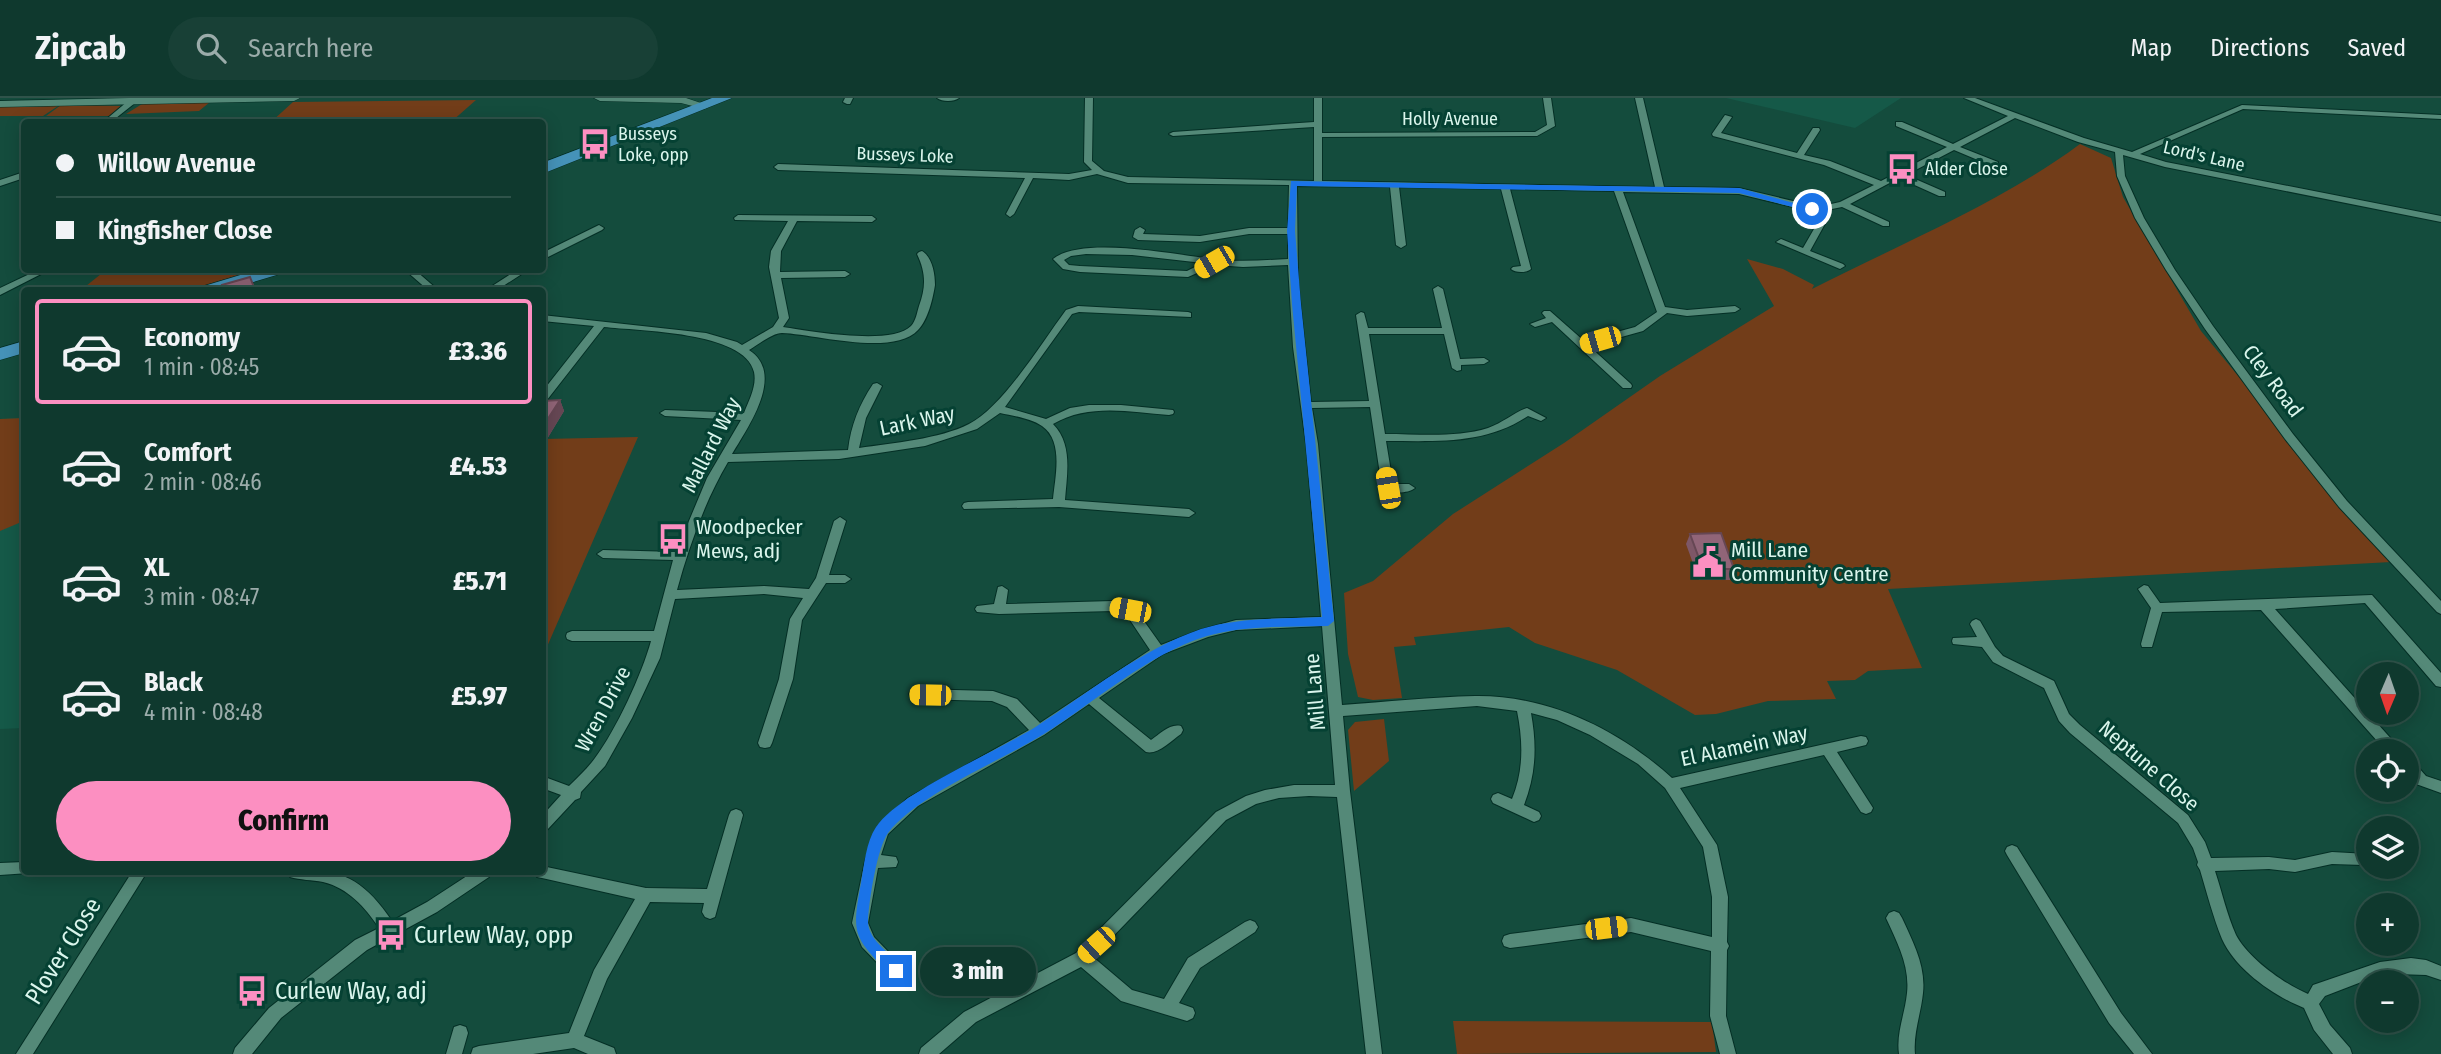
<!DOCTYPE html>
<meta charset="utf-8">
<style>
body{margin:0;font-family:"Fira Sans Condensed",sans-serif;background:#184036;color:#f1f3f6;height:100vh;display:flex;flex-direction:column;font-size:26px;white-space:nowrap}
*{box-sizing:border-box;margin:0}
p{font-size:23px;color:#9bacaa}
.icon{flex:none;width:38px;height:38px;fill:none;stroke:currentColor;stroke-width:2;stroke-linecap:round;stroke-linejoin:round}
.map{position:relative;flex:1;overflow:hidden}
.panel{position:absolute;left:21px;top:189px;width:525px;height:588px;display:flex;flex-direction:column;background:#0f392e;border-radius:7px;box-shadow:0 4px 18px #0003,0 0 0 2px #2f534a}
.panel>*{flex:none}
.hud{position:absolute;left:21px;top:21px;width:525px;height:154px;border-radius:7px;box-shadow:0 4px 18px #0003,0 0 0 2px #2f534a;display:grid;align-content:center;height:154px;padding:0 35px;background:#0f392e}
.needle{width:46px;rotate:182deg}
.tools{position:absolute;left:2356px;top:564px;display:grid;gap:14px}
.tools a{display:grid;place-items:center;width:63px;height:63px;border-radius:50%;background:#0f392e;box-shadow:0 4px 18px #0003,0 0 0 2px #2f534a;font-size:35px}
.end{position:absolute;width:32px;height:32px;margin:-16px;border:9px solid #1a73e8;background:#fff;box-shadow:0 0 0 4px #fff}
.from{border-radius:50%}
.bubble{position:absolute;height:49px;border-radius:24px;background:#0f392e;box-shadow:0 4px 18px #0003,0 0 0 2px #2f534a;font-size:23px;font-weight:800;line-height:49px;text-align:center}
.car{position:absolute;width:21px;height:42px;margin:-21px -10px;border-radius:9px;box-shadow:0 0 5px 2px #0007;background:linear-gradient(#f5c518 24%,#345 0 40%,#f5c518 0 76%,#345 0 86%,#f5c518 0)}
.hud b{display:flex;align-items:center;gap:24px;height:66px;font-size:26px}
.hud b+b{border-top:2px solid #2f534a}
.hud i{width:18px;height:18px;background:#f1f3f6}
ul{padding:12px 0 0;list-style:none}
li{display:flex;align-items:center;gap:21px;height:105px;margin:0 14px 10px;padding:0 21px;border:4px solid transparent;border-radius:7px}
li div{flex:1}
li b{display:block;font-size:26px}
li em{font-style:normal;font-weight:800}
li.current{border-color:#fc8fc1}
li>.icon{width:63px;height:63px;stroke-width:1.5}
.primary-button{display:flex;gap:14px;margin-top:auto;padding:14px 35px}
.primary-button a{flex:1;height:80px;border-radius:42px;background:#fc8fc1;color:#111;font-size:28px;font-weight:800;line-height:80px;text-align:center}
header{display:flex;align-items:center;gap:42px;box-sizing:border-box;height:98px;padding:0 35px;background:#0f392e;border-bottom:2px solid #2f534a}
header strong{font-size:33px}
nav{display:flex;gap:38px;margin-inline-start:auto;font-size:24px}
.search{width:490px;height:63px;background:#184036;display:flex;align-items:center;gap:18px;box-sizing:border-box;padding:0 24px;border-radius:38px;color:#9bacaa;font-size:26px}
.map>svg:first-child{display:block}
</style>
<header>
<strong>Zipcab</strong>
<div class="search"><svg class="icon" aria-label="search" viewBox="0 0 24 24"><circle cx="10" cy="10" r="6"/><path d="M15 15l6 6"/></svg>Search here</div>
<nav><a>Map</a><a>Directions</a><a>Saved</a></nav>
</header>
<div class="map">
<svg width="2441" height="956" viewBox="0 0 2441 956">
<rect width="100%" height="100%" fill="#144c3d"/>
<path fill="#155948" d="M1726,0H1901L1855,30Z
M24,320V630L0,631V321Z"/>
<path fill="#723d19" d="M476,2L451,24H271L293,4Z
M210,4L199,13L126,16L142,6Z
M61,7L122,8L111,18H46Z
M58,8L43,18H0V9Z
M2080,46L2111,60L2123,99L2201,233L2258,302L2319,385L2391,464L1888,491L1922,570L1868,573L1855,582L1827,583L1836,601L1768,603L1716,616L1695,617L1617,572L1535,545L1509,529L1414,539L1416,547L1394,549L1402,600L1373,602L1358,599L1348,556L1344,495L1373,483L1453,416L1564,345L1660,278L1774,208L1747,161L1783,171L1814,187L1812,191C1900,146 2001,105 2080,46Z
M106,172H256L189,192H81Z
M24,320V431L19,425L0,433V321Z
M638,339L543,558V341Z
M1384,621L1389,663L1354,693L1348,632L1355,624Z
M1453,923L1712,924L1716,954L1457,956Z"/>
<g fill="none" stroke-linecap="round" stroke-linejoin="round">
<defs>
<path id="street" d="M845,0H853L850,6H847L843,4Z
M937,0H959C954,4 942,4 937,0Z
M1085,0H1093L1092,63L1104,73L1128,79L1314,83V29L1173,38L1169,36L1173,34L1314,24V0H1322V35L1535,34L1547,27L1543,0H1551L1555,28L1537,38L1322,39V83L1655,89L1635,0H1643L1664,89L1739,90L1818,109L1840,104L1874,87L1824,67L1713,38L1712,36L1725,17L1732,19L1721,35L1797,55L1813,30H1819L1820,32L1804,57L1830,63L1881,83L1947,49L1896,28V24H1902L1953,46L2008,18L1964,0H1975L2084,40L2132,54L2242,7L2441,17V21L2243,11L2140,56L2166,64L2441,118V124L2165,69L2123,57L2125,78L2144,120L2175,172L2213,228L2293,336L2347,403L2441,503V516L2437,514L2339,409L2285,341L2205,231L2166,172L2135,120L2117,78L2115,54L2078,44L2015,20L1960,49L1998,64V68H1992L1954,52L1906,77L1945,94V98H1939L1899,80L1850,106L1889,124V128H1883L1842,109L1827,112L1826,124L1810,153L1843,166L1845,168L1840,171L1776,144L1781,141L1803,150L1818,124V115L1739,96L1623,94L1665,209L1687,212L1735,208L1740,211L1735,214L1687,218L1667,215L1643,233L1589,248L1631,286L1632,288L1631,290H1623L1552,224L1535,229L1530,226L1546,220L1542,215L1544,213H1550L1584,243L1635,229L1657,214L1614,93L1510,91L1531,171C1527,175 1515,175 1511,171L1513,169L1521,168L1501,91L1399,89L1406,147L1401,150L1396,147L1390,89L1297,88L1298,183L1311,304L1369,303L1356,217L1361,214L1364,215L1368,230H1442L1433,191L1438,188L1443,191L1460,261L1484,260L1489,263L1484,266L1461,267V272L1457,273L1452,270L1444,236H1369L1385,336C1419,336 1456,340 1488,330C1503,325 1513,315 1527,310L1546,320L1541,323L1528,318C1485,347 1436,343 1386,343L1393,386H1409L1415,390C1408,396 1389,396 1382,390L1370,309L1312,310L1318,346L1342,607C1386,604 1431,599 1475,598C1549,597 1619,632 1672,680L1861,638L1866,639L1868,643L1866,647L1837,654L1873,710L1871,714L1866,716L1861,714L1824,657L1680,690L1717,747L1728,799L1727,844L1729,848L1727,852L1726,918L1736,956H1720L1710,918L1711,853L1631,834L1510,850L1504,848L1502,843L1504,838L1510,836L1631,820L1712,839V799L1703,749L1665,690L1638,666L1590,637L1557,622L1531,615C1537,648 1536,676 1524,707L1539,714L1541,718L1539,722L1534,724L1493,705L1491,701L1493,697L1498,695L1512,701C1524,672 1523,643 1517,613L1477,608L1343,618L1350,693L1382,956H1366L1337,699L1309,698L1279,700L1256,706L1226,722L1093,859L1132,892L1164,901L1188,860L1245,824L1250,822L1255,824L1258,829L1255,834L1200,870L1179,905L1193,910L1195,915L1193,920L1187,923L1121,903L1081,869L976,924L939,956H919L921,950L964,914L1076,855L1216,714L1246,698L1265,692L1294,687H1335L1322,528L1236,532L1208,539L1163,556L1099,600L1151,642C1160,636 1170,625 1181,628L1183,632L1181,636C1171,643 1158,657 1146,654L1089,606L1044,637L918,708L888,736L881,757L896,759L898,764L896,769L878,770L868,825L874,839L902,868L904,873L902,878L896,880L890,878L862,849L852,825L865,763L877,729L908,700L1029,632L1007,609L992,603L916,601L911,600L909,596L911,592L916,591L993,593L1017,601L1040,625L1150,552L1126,516L1113,513L999,516L977,514L975,511L977,508L994,506L998,489L1002,488L1008,492L1006,506L1113,503L1134,509L1161,547L1200,532L1236,522L1321,519L1306,346L1293,249L1288,167L1243,169L1215,167L1188,179L1080,174L1063,171L1053,161C1084,136 1184,159 1223,162C1245,164 1266,162 1288,161V136H1249L1200,144L1138,142L1133,139L1135,132L1140,129L1145,132L1143,136L1200,138L1249,130H1288L1289,87L1128,85L1097,76L1069,82L1033,80L1014,116L1010,119L1006,116L1025,80L778,72L774,69L778,66L1069,76L1092,72L1084,64ZM1086,156L1132,157L1203,165L1187,173L1080,168L1069,167L1064,162L1071,158Z
M128,3L135,5L111,24H103Z
M21,75H24V80L0,88V82Z
M738,117L872,118L876,121L872,124L797,123L781,153L780,174L845,173L850,176L845,179L781,180L789,220L783,229C809,233 892,248 911,228C916,223 917,214 919,208C926,189 926,175 917,156L919,154L922,153C932,159 935,175 935,187C933,200 928,222 918,232C893,259 814,236 782,235C772,235 758,247 749,252C786,276 748,329 732,356L848,352C851,327 859,307 873,286L877,285L882,288L866,320L859,350C892,345 940,341 969,326C1002,310 1043,243 1066,212L1078,208L1188,214L1191,215V219L1079,214L1072,216L1005,309L1046,321L1070,310L1089,307H1121L1173,312L1174,314L1173,316L1169,317C1130,314 1089,305 1053,326C1073,346 1067,376 1065,402L1189,411L1195,415L1189,419L1059,409L964,411L962,408L964,405L968,404L1053,401C1055,379 1064,343 1042,328C1030,320 1013,318 1000,315L977,331L925,348L839,361L728,364C705,403 689,448 677,492L764,488L809,491L816,480L834,423L840,419L846,423L829,477H845L851,481L845,485H826L802,522L793,581L772,645L770,649L765,650L760,649L758,645L779,581L790,521L803,500L764,496L675,501L660,560L632,620L605,668L581,694L580,700L575,702L547,732L542,734V718L561,697L542,690V678L569,688C578,679 588,670 595,660C616,632 642,576 651,543H572L567,541L566,538L567,535L572,533H654L673,462L603,460L597,456L603,452L676,454L707,380L741,322L665,318L660,315L665,312L744,315C749,302 757,288 754,274C745,233 637,233 604,229L547,302L542,303V294L594,228L542,223V217L706,235L737,244L742,247L773,229L779,220L769,169L771,153L788,123L735,122L734,120Z
M599,127L604,130L602,132L542,162V155Z
M38,172H49L0,197V190Z
M405,172H415L438,192H428Z
M517,172H528L497,192H486Z
M2144,487L2148,488L2160,505L2372,497L2441,575V589L2436,588L2365,505L2275,511L2402,653H2386L2261,512L2162,514L2152,549H2142L2141,546L2151,510L2138,491Z
M1976,521L1980,523L1995,549L2003,558L2054,583L2069,616L2080,627L2188,717L2205,744L2211,760L2269,759L2295,762L2332,754L2368,756V766L2363,767L2332,766L2295,774L2269,771L2215,773C2222,794 2227,817 2236,837C2248,860 2284,886 2308,896L2313,887L2380,864L2411,860L2426,862L2441,868V882L2426,877L2396,876L2364,883L2325,898L2319,906L2330,927L2350,950L2352,956H2333L2314,932L2304,910C2274,898 2236,872 2222,841C2213,819 2207,795 2200,772L2197,767L2198,764L2193,750L2178,725L2070,635L2059,623L2044,590L1993,564L1982,549L1953,546L1952,543L1953,540L1977,539L1970,526L1972,523Z
M2406,659L2411,661L2426,678L2441,683V695L2416,686L2406,675Z
M736,711L741,713L743,717L715,819L710,821L705,819L702,814L704,805L650,804L607,881L584,938L614,950L616,956H588L574,950L533,956H471L473,950L479,948L569,935L594,872L635,801L542,780L537,779L535,774H542V768L646,790L707,791L729,717L731,713Z
M2012,747L2017,749L2121,915L2152,956H2134L2109,925L2007,757L2005,753L2007,749Z
M24,764V774L29,775L0,777V765Z
M132,774H147L33,956H16Z
M288,774C339,769 362,779 392,823L427,804L473,774H491L489,779L437,814L367,852L281,920L252,956H233L235,950L269,910L355,842L379,830C365,809 348,790 323,784C312,782 300,782 290,779Z
M1894,813L1899,815L1902,820C1913,844 1926,868 1923,895C1921,916 1913,935 1915,956H1899C1896,935 1905,916 1907,895C1910,868 1897,844 1886,820L1889,815Z
M460,927L466,929L468,935L462,956H446L454,929Z"/>
<path id="secondary" d="M129,0H300L294,3L0,9V3Z
M594,0H686L710,8L704,11L681,5L600,3Z"/>
<path id="highway" d="M712,0H732L542,76V65Z
M257,172H283L280,176L227,192H201L204,188Z
M24,243V255L0,262V250Z"/>
</defs>
<use href="#street" stroke="#042f25" stroke-width="2"/>
<use href="#secondary" stroke="#042f25" stroke-width="1"/>
<use href="#highway" stroke="#042f25" stroke-width="1"/>
<use href="#street" fill="#548978" fill-rule="evenodd"/>
<use href="#secondary" fill="#548978" fill-rule="evenodd"/>
<use href="#highway" fill="#4592b8" fill-rule="evenodd"/>
</g>
<path fill="#7d5767" d="M560,302L564,313L547,341H542V303Z
M1690,436L1734,471L1730,482H1699L1686,446Z"/>
<path fill="#664754" d="M560,302L564,313L547,341L542,330Z"/>
<path fill="#916578" stroke="#664754" stroke-width="2" d="M250,179L255,192H224L222,187Z
M560,302L542,330V303Z
M1721,435L1734,471H1703L1690,436Z"/>
<path fill="#1a73e8" d="M1291,83L1739,90L1816,111L1812,114L1739,95L1297,88L1295,133L1301,206L1334,523L1328,528C1288,529 1246,527 1207,538C1146,557 1098,602 1044,636C1001,663 918,696 888,735C877,750 869,803 868,822C867,844 895,856 903,873L896,880L891,878C854,838 851,839 861,785C864,768 866,744 876,729C901,693 997,654 1037,628C1091,593 1140,552 1201,531C1239,519 1282,521 1322,519L1292,206L1287,133Z"/>
<defs>
<symbol id="bus-bare" viewBox="-9 -9 18 18"><path d="M-5-6H5V4H4V6H2V4H-2V6H-4V4H-5ZM-3.5-4V0h7V-4ZM-3.5 1.2v1.5H-2V1.2ZM2 1.2v1.5H3.5V1.2Z" fill="#fc8fc1" stroke="#054133" stroke-width="2.5" paint-order="stroke"/></symbol>
<symbol id="civic-bare" viewBox="-9 -9 18 18"><path d="M-.6-6.5H3V-4.5H.6V-3L4-1V1h2V6H-6V1h2V-1L-.6-3ZM-1.2 2.5V6h2.4V2.5Z" fill="#fc8fc1" stroke="#054133" stroke-width="2.5" paint-order="stroke"/></symbol>
</defs>
<g fill-rule="evenodd">
<use href="#bus-bare" x="573" y="24" width="44" height="44"/>
<use href="#bus-bare" x="1880" y="49" width="44" height="44"/>
<use href="#bus-bare" x="651" y="419" width="44" height="44"/>
<use href="#civic-bare" x="1686" y="442" width="44" height="44"/>
<use href="#bus-bare" x="369" y="815" width="44" height="44"/>
<use href="#bus-bare" x="230" y="871" width="44" height="44"/>
</g>
<g text-anchor="middle" dominant-baseline="central" stroke-width="6" stroke-linejoin="round" paint-order="stroke">
<g font-size="18" fill="#daf5ec" stroke="#054133">
<text x="1450" y="21">Holly Avenue</text>
<text transform="translate(905 57) rotate(2)">Busseys Loke</text>
<text transform="translate(2204 58) rotate(13)">Lord's Lane</text>
</g>
<g font-size="18" fill="#daf5ec" stroke="#054133" text-anchor="start">
<text x="618" y="36">Busseys<tspan x="618" dy="21">Loke, opp</tspan></text>
<text x="1925" y="71">Alder Close</text>
</g>
<g font-size="21" fill="#daf5ec" stroke="#054133">
<text transform="translate(2273 283) rotate(53)">Cley Road</text>
<text transform="translate(917 323) rotate(-12)">Lark Way</text>
<text transform="translate(711 347) rotate(-63)">Mallard Way</text>
<text transform="translate(1315 594) rotate(-95)">Mill Lane</text>
<text transform="translate(603 611) rotate(-62)">Wren Drive</text>
<text transform="translate(1744 648) rotate(-12)">El Alamein Way</text>
<text transform="translate(2149 668) rotate(41)">Neptune Close</text>
</g>
<g font-size="21" fill="#daf5ec" stroke="#054133" text-anchor="start">
<text x="696" y="429">Woodpecker<tspan x="696" dy="24">Mews, adj</tspan></text>
<text x="1731" y="452">Mill Lane<tspan x="1731" dy="24">Community Centre</tspan></text>
</g>
<g font-size="24" fill="#daf5ec" stroke="#054133" text-anchor="start">
<text x="414" y="837">Curlew Way, opp</text>
<text x="275" y="893">Curlew Way, adj</text>
</g>
<g font-size="24" fill="#daf5ec" stroke="#054133">
<text transform="translate(63 853) rotate(-58)">Plover Close</text>
</g>
</g>
</svg>
<div class="tools">
<a><svg class="needle" viewBox="-14 -14 28 28"><path d="M0-13l5 13h-10z" fill="#e53935"/><path d="M0 13l5-13h-10z" fill="#9bacaa"/></svg></a>
<a><svg class="icon" aria-label="locate" viewBox="0 0 24 24"><circle cx="12" cy="12" r="6"/><path d="M12 2v4M12 18v4M2 12h4M18 12h4"/></svg></a>
<a><svg class="icon" aria-label="layers" viewBox="0 0 24 24"><path d="M12 4l9 5-9 5-9-5zM3 14l9 5 9-5"/></svg></a>
<a>+</a>
<a>−</a>
</div>
<i class="end from" style="left:1812px;top:111px"></i>
<i class="end" style="left:896px;top:873px"></i>
<div class="bubble" style="left:920px;top:849px;width:116px">3 min</div>
<i class="car" style="left:1214px;top:164px;rotate:240deg"></i>
<i class="car" style="left:1600px;top:242px;rotate:254deg"></i>
<i class="car" style="left:1388px;top:390px;rotate:350deg"></i>
<i class="car" style="left:1130px;top:512px;rotate:281deg"></i>
<i class="car" style="left:930px;top:597px;rotate:271deg"></i>
<i class="car" style="left:1606px;top:830px;rotate:83deg"></i>
<i class="car" style="left:1096px;top:847px;rotate:228deg"></i>
<div class="hud">
<b><i class="from"></i>Willow Avenue</b>
<b><i></i>Kingfisher Close</b>
</div>
<section class="panel">
<ul>
<li class="current"><svg class="icon" aria-label="car" viewBox="0 0 24 24"><path d="M5 17H2v-5l4-1 3-4h7l3 4 3 1v5h-3M9 17h6M6 11h13"/><circle cx="7" cy="17" r="2"/><circle cx="17" cy="17" r="2"/></svg><div><b>Economy</b><p>1 min · 08:45</p></div><em>£3.36</em></li>
<li><svg class="icon" aria-label="car" viewBox="0 0 24 24"><path d="M5 17H2v-5l4-1 3-4h7l3 4 3 1v5h-3M9 17h6M6 11h13"/><circle cx="7" cy="17" r="2"/><circle cx="17" cy="17" r="2"/></svg><div><b>Comfort</b><p>2 min · 08:46</p></div><em>£4.53</em></li>
<li><svg class="icon" aria-label="car" viewBox="0 0 24 24"><path d="M5 17H2v-5l4-1 3-4h7l3 4 3 1v5h-3M9 17h6M6 11h13"/><circle cx="7" cy="17" r="2"/><circle cx="17" cy="17" r="2"/></svg><div><b>XL</b><p>3 min · 08:47</p></div><em>£5.71</em></li>
<li><svg class="icon" aria-label="car" viewBox="0 0 24 24"><path d="M5 17H2v-5l4-1 3-4h7l3 4 3 1v5h-3M9 17h6M6 11h13"/><circle cx="7" cy="17" r="2"/><circle cx="17" cy="17" r="2"/></svg><div><b>Black</b><p>4 min · 08:48</p></div><em>£5.97</em></li>
</ul>
<div class="primary-button"><a>Confirm</a></div>
</section>
</div>
